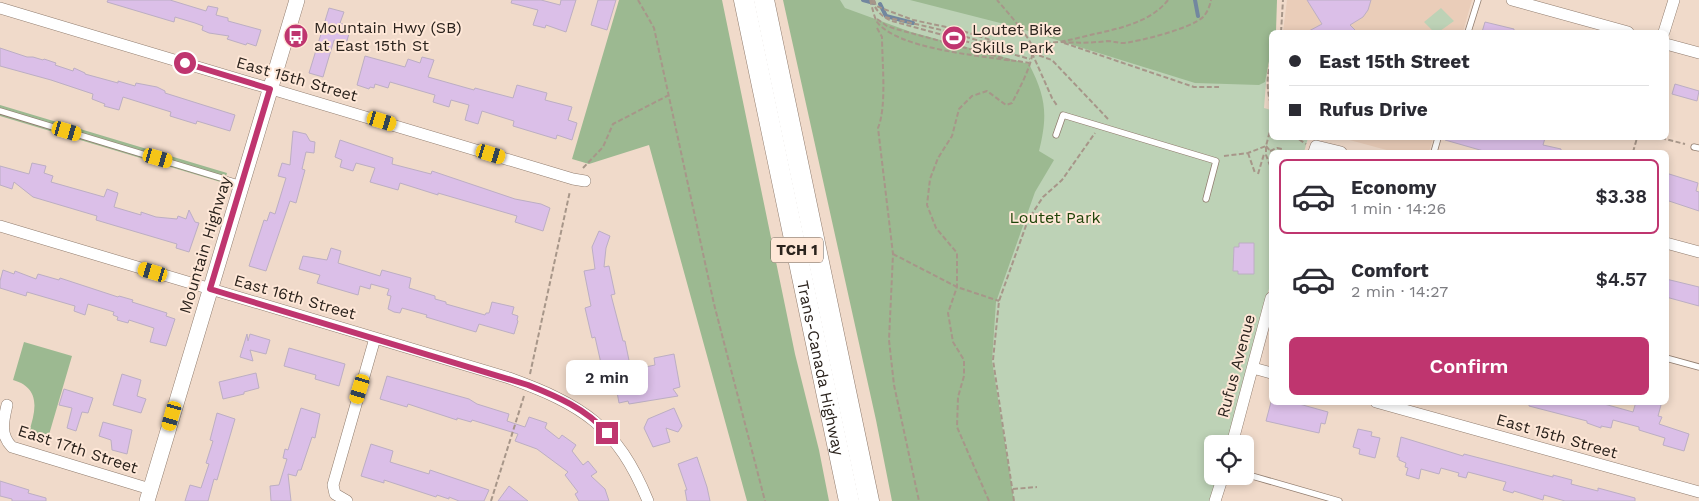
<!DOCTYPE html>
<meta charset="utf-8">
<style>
body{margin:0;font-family:"Work Sans",sans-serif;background:#f2f2f3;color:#2b2b33;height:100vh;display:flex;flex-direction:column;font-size:19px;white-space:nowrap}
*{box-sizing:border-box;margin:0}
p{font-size:16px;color:#7c7c81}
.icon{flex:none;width:28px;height:28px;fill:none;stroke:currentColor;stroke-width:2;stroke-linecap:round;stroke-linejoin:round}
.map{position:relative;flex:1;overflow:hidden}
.sheet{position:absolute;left:1269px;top:150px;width:400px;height:255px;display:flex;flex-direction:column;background:#fff;border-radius:8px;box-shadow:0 2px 8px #0003}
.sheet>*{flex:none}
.top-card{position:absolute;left:1269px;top:30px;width:400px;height:110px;border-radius:8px;box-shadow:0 2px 8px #0003;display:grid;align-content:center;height:110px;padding:0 20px;background:#fff}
.tools{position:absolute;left:1204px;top:435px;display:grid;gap:10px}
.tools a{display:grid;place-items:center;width:50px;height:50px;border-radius:8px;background:#fff;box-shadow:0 2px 8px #0003;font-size:25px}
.end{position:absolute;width:22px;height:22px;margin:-11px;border:6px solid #bf356f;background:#fff;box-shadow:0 0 0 2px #fff}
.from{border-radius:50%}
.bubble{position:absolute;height:35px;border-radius:8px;background:#fff;box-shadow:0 2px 8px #0003;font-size:16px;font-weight:600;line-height:35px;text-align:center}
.car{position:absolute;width:15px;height:30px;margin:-15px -8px;border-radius:6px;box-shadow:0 0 4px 1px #0007;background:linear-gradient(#f5c518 24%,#345 0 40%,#f5c518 0 76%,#345 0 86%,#f5c518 0)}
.top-card b{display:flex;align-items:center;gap:18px;height:48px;font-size:19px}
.top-card b+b{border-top:1px solid #e1e1e2}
.top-card i{width:12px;height:12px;background:#2b2b33}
ul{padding:9px 0 0;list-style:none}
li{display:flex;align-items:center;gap:15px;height:75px;margin:0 10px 8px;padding:0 10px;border:2px solid transparent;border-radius:8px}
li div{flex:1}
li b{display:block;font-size:19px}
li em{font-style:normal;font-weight:600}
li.current{border-color:#bf356f}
li>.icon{width:45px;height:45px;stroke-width:1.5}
.primary-button{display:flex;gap:10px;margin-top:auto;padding:10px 20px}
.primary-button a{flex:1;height:58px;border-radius:8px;background:#bf356f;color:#fff;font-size:20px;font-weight:600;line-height:58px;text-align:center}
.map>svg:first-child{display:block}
</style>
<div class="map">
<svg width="1699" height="501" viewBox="0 0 1699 501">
<rect width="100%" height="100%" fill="#f0daca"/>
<path fill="#eacdb9" d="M1287,0H1472L1463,32H1283Z
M1342,138H1433L1429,152H1394Z"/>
<path fill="#bdd2b6" d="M787,0H1273L1264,108L1271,110V138H1308L1304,152H1271V281L1229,444H1212V476H1221L1214,501H894Z
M1441,8L1454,21L1440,31L1434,32L1424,22Z"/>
<path fill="#9cb991" d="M619,0H722L795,354L819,450L829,501H747L649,145L589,164L572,159Z
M783,0H840L845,8L911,32L1029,64C1046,97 1048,115 1039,151L1054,160L1035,192L996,302L992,361L1014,501H892L876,420Z
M910,0H1277L1276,31V32H1271V51L1265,82L1259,85L1195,83L1012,26Z
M0,105L227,173L224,183L0,116Z
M24,342L72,356L48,438L29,432C36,410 41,388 13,380Z"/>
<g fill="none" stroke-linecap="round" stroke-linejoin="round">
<path stroke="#72879f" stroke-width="4" d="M863,0L874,3
M1195,0L1198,16
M880,4L886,16L913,23"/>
</g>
<path fill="#dbbfe8" stroke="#bcaec3" d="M108,0H170L206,11L208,6L218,8L216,15L228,18V21L261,30L256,46L247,43L246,45L227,39L229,36L209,33L202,30L203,26L195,23L175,17L174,22L107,2Z
M512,0H541L560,5L561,0H576L566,32L546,25L545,28L533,25L538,10L511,3Z
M598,0H616L607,30L591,25Z
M1307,0H1371L1368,10L1363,17L1350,25L1357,32H1307L1322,24Z
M329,8L344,12L340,23L351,27L346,44L334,40L323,77L309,73Z
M1485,22L1514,29V32H1482Z
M0,48L27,57H33L43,60L44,59L56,63L55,65L73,71L74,68L85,73V74L118,83V81L135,86L136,83L157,87L165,91V93L235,115L230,131L197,121L196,124L170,116L171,112L123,97L119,110L104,106L105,104L92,99L93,94L51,80L0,66Z
M365,56L405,67L408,59L420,63L422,57L434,60L428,77L474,90L475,88L513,98L517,85L547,93L545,100L572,107L568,120L577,123L572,140L557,135L556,139L513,126L514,121L482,111L478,124L465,120L469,105L451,100L449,107L433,102L435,95L390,82L388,88L375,84L374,88L370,87L369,89L357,85Z
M1675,84L1699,91L1697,101L1672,94Z
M293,131L306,134L310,141L315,142L314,153L306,152L302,169L305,170L296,203L290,201L266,271L249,266L264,220L267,221L270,212L275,214L286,178L278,176L282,163L290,165Z
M1446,138H1545L1543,145L1561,149V152H1487L1445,140Z
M340,140L393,158L392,164L431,174L432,171L515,199L541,204L550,208L543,231L515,222L517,216L438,193V195L400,183L398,190L370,182L375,168L356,163L353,171L340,167L342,160L335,157Z
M32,163L46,166L44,173L53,176L51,182L104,197L107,189L118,193L114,207L141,215V212L156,217L177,219L178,216L186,219L189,210L195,222L199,223L189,252L176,248L177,244L96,220L97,216L33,197L14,182L12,189L0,185V166L29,174Z
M1666,173L1698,183L1696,191L1699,192V211L1666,200Z
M599,231L610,236L606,248L604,267L609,266L615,294L611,295L623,341H625L631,370L655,365L654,358L674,354L680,387L673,389L678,396L629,404L628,401L619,403L613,370L603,372L595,337L592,338L585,308L591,306L584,271L595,269L592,247Z
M1239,243H1254V274H1238V271H1233L1234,247H1239Z
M331,248L341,251L338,263L380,276L382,270L411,278L409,288L435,296V299L446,302V304L485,315L486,313H489L492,302L514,307L512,314L518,316L517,320L518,321L514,334L479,324L476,332L426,317L427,315L402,308L400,313L394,312L388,309L391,296L387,295L389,289L371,284L370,289L360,286L358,295L317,283L320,275L299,269L303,256L327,260Z
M3,270L14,274L15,271L36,279L38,274L59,280L60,278L118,297L119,296L133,300L132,302L167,313L166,316L175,319L166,346L150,342L154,328L129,320L128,323L117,320L118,317L113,315L114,312L88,304L85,315L74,311L75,306L27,292L26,296L0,288V281Z
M1666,279L1699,287V306L1666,297Z
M247,334L248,341L250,334L270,340L266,354L250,350L253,361L240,357Z
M289,348L345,364L339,386L315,379L316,375L284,366Z
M256,373L259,388L244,392V394L223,399L219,382Z
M122,374L141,380L137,396L146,399L141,413L113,405Z
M387,376L469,399L477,404L509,414L507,421L525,427L529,417L547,423L545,428L559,439L562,435L576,445L572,451L583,465L588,461L597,472L591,476L605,489L609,501H579L575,494L578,492L565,475L568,472L537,449L515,441L518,434L472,420L471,422L457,418V420L408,404L407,407L380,399Z
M64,389L93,398L88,413L82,412L76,431L67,428L72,408L59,405Z
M1271,402H1292L1328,412L1325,424L1321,423L1319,433L1266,421Z
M1529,402H1597L1633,412L1636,402H1651L1661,405L1658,416L1662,417L1659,424L1689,434L1684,451L1663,445L1665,438L1639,430V427L1613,420L1611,428L1601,426V428L1587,423V421L1529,406Z
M301,408L320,414L315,438L312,437L301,470H298L296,476L288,474L291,501H271L270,486L279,485L287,459L283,458L285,449L288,450Z
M674,408L682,426L678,432L666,428L670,442L653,447L644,428L648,419Z
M217,413L235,419L217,480L214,479L208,501H185L190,485L201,488L209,464L206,463L213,441L210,440Z
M103,422L132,430L127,454L112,450L111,440L99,436Z
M1358,429L1372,432L1371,436L1380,438L1375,458L1359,454L1360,449L1353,447Z
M1401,437L1463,456L1464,454L1553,477V475L1572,480L1571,484L1598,491V488L1635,498V501H1565L1544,495L1543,500L1514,491L1513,493L1503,490L1506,482L1468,472L1466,478L1458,476L1459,473L1441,468L1439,474L1421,469L1419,479L1406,475L1408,468L1405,467L1406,463L1399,460V457H1397Z
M371,444L393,451L390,462L429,474L430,470L489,490L484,501H459L449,497V499L437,495L436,497L384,480V483L361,476Z
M697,457L707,487L710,501H687L685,490H687L678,464Z
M0,481L29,490L28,493L46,498V501H12V499L0,496Z
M509,486L528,501H498Z"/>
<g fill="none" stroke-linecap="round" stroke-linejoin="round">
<defs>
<path id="lane" d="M1468,32L1478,0
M0,111L241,184
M1056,135L1063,115L1216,161L1206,199
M1694,147L1699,148
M1434,152L1438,138
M1666,358L1699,367
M1245,474L1339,501"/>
<path id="street" d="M1512,0L1628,32
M0,8L573,179L585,181
M1664,32L1674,0
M1666,44L1699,53
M1314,152L1316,146L1341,152
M0,226L509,378C583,405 617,426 648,501
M1666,243L1699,252
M1253,368L1271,373
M1376,402L1699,492
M7,405C3,422 0,435 12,447L150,489
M1232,444L1271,298
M347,501L335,494L333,485L375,338
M1215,501L1223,476"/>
<path id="secondary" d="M147,501L297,0"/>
<g id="highway">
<path id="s1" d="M744,0L849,501"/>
<path d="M764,0L869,501"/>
</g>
</defs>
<use href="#lane" stroke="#907c6e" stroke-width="7"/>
<use href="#street" stroke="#907c6e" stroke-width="12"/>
<use href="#secondary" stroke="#907c6e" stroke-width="16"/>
<use href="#highway" stroke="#907c6e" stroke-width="21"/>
<path stroke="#a79689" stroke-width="2" stroke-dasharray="5 2.5" stroke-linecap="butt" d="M638,0L654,28L714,304L765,501
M870,0C872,6 874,17 877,22C897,48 974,55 1006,60L1017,61
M872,0C875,10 883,18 892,21L1030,59
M874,0L876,6L913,20L956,29L994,41L1007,47L1012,54
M885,17L946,31L980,41L994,42
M877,19L887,26L896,29L1010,60
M877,28L882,37C882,62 887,106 878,128L893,254L889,340L894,385L919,501
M1281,32L1283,0
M1061,42C1077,43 1092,43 1107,41C1113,41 1117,43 1123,43C1138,42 1192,28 1203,17C1207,13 1210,6 1211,0
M1064,43L1194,87H1219
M1034,52L1044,43C1060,43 1074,39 1090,35C1117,29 1150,23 1168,0
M1032,53L1052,60L1108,119
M1032,53L1052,98L1058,107
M1018,61L1029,63
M1271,62C1266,75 1267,92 1271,105
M1292,138H1297L1306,144
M1661,138L1685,144
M1266,146L1271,152
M1266,147V155L1271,168
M1270,151L1277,148L1282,149L1283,152
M1633,152L1637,138
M1248,153L1255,173
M1224,156L1248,153L1266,146L1271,127
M583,168L603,147L613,124L669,95
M1258,174L1264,154
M893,254L957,287L999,301
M530,374L570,191
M1013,489L1037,487
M491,501L524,396
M989,501L957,427L958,397L964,376V360L953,342L948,313L957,287V253L936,228L927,205L930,179L938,158L952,136L959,109L972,96L987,91L1006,105L1012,103C1019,89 1032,66 1033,49C1033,41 1004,8 997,0
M1014,501L993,360L999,301L1028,220L1043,197L1062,180L1095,133"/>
<use href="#lane" stroke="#fff" stroke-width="5.5"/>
<use href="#street" stroke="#fff" stroke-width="11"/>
<use href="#secondary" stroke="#fff" stroke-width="15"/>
<use href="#highway" stroke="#fff" stroke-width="20"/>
</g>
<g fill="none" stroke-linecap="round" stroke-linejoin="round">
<path stroke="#bf356f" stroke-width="6" d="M185,63L270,89L210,289L528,385C556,396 587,409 607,433"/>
</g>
<defs>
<symbol id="bus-disc" viewBox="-11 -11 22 22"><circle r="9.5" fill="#bf356f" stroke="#fee7d7"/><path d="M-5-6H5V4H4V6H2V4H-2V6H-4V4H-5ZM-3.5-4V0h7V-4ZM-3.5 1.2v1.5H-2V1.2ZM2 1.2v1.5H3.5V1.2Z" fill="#fff"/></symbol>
<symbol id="stadium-disc" viewBox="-11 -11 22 22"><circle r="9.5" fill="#bf356f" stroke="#fee7d7"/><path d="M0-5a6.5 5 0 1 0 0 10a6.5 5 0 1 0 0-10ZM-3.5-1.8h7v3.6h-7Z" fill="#fff"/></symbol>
</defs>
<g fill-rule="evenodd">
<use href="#bus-disc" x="282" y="22" width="28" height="28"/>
<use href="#stadium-disc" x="940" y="24" width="28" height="28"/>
</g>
<g text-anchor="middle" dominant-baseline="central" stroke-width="4" stroke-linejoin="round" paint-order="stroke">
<rect fill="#fee7d7" stroke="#6a5e55" stroke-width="1" x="771" y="237.5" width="52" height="25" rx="4"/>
<g font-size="15" font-weight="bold" fill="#2b231d">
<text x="797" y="250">TCH 1</text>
</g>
<g font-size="16" fill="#2b231d" stroke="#fee7d7" text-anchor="start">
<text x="314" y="27">Mountain Hwy (SB)<tspan x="314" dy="18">at East 15th St</tspan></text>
<text x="972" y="29">Loutet Bike<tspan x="972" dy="18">Skills Park</tspan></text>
</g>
<g font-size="16" fill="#2b231d" stroke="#fee7d7">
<text transform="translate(297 79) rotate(16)">East 15th Street</text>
<text transform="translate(205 245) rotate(-73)">Mountain Highway</text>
<text transform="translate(295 297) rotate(16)">East 16th Street</text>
<text transform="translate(1236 366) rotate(-75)">Rufus Avenue</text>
<text stroke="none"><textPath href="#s1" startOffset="376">Trans-Canada Highway</textPath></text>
<text transform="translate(1557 436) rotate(16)">East 15th Street</text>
<text transform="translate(78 449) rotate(18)">East 17th Street</text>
</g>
<g font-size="16" fill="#1f4409" stroke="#fee7d7">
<text x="1055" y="217">Loutet Park</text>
</g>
</g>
</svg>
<div class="tools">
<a><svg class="icon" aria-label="locate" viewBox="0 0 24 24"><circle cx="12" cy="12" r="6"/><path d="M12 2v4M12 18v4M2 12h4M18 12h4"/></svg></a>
</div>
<i class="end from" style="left:185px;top:63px"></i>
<i class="end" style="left:607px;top:433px"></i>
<div class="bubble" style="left:566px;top:360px;width:82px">2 min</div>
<i class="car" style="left:382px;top:121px;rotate:107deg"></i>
<i class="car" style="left:67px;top:131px;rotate:106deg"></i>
<i class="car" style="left:491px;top:154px;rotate:107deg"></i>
<i class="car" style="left:158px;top:158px;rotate:106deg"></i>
<i class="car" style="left:153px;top:272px;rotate:287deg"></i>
<i class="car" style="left:360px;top:389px;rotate:197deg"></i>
<i class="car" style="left:172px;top:416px;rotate:196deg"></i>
<div class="top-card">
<b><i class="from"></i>East 15th Street</b>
<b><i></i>Rufus Drive</b>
</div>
<section class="sheet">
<ul>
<li class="current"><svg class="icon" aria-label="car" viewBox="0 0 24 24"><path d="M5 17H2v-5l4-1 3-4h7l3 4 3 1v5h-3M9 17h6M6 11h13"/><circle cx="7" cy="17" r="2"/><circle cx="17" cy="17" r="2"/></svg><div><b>Economy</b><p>1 min · 14:26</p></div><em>$3.38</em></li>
<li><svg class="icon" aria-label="car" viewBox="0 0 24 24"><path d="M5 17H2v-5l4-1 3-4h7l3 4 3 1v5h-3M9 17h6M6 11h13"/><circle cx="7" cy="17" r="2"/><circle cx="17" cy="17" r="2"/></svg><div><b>Comfort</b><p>2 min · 14:27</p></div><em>$4.57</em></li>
</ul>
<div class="primary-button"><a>Confirm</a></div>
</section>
</div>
